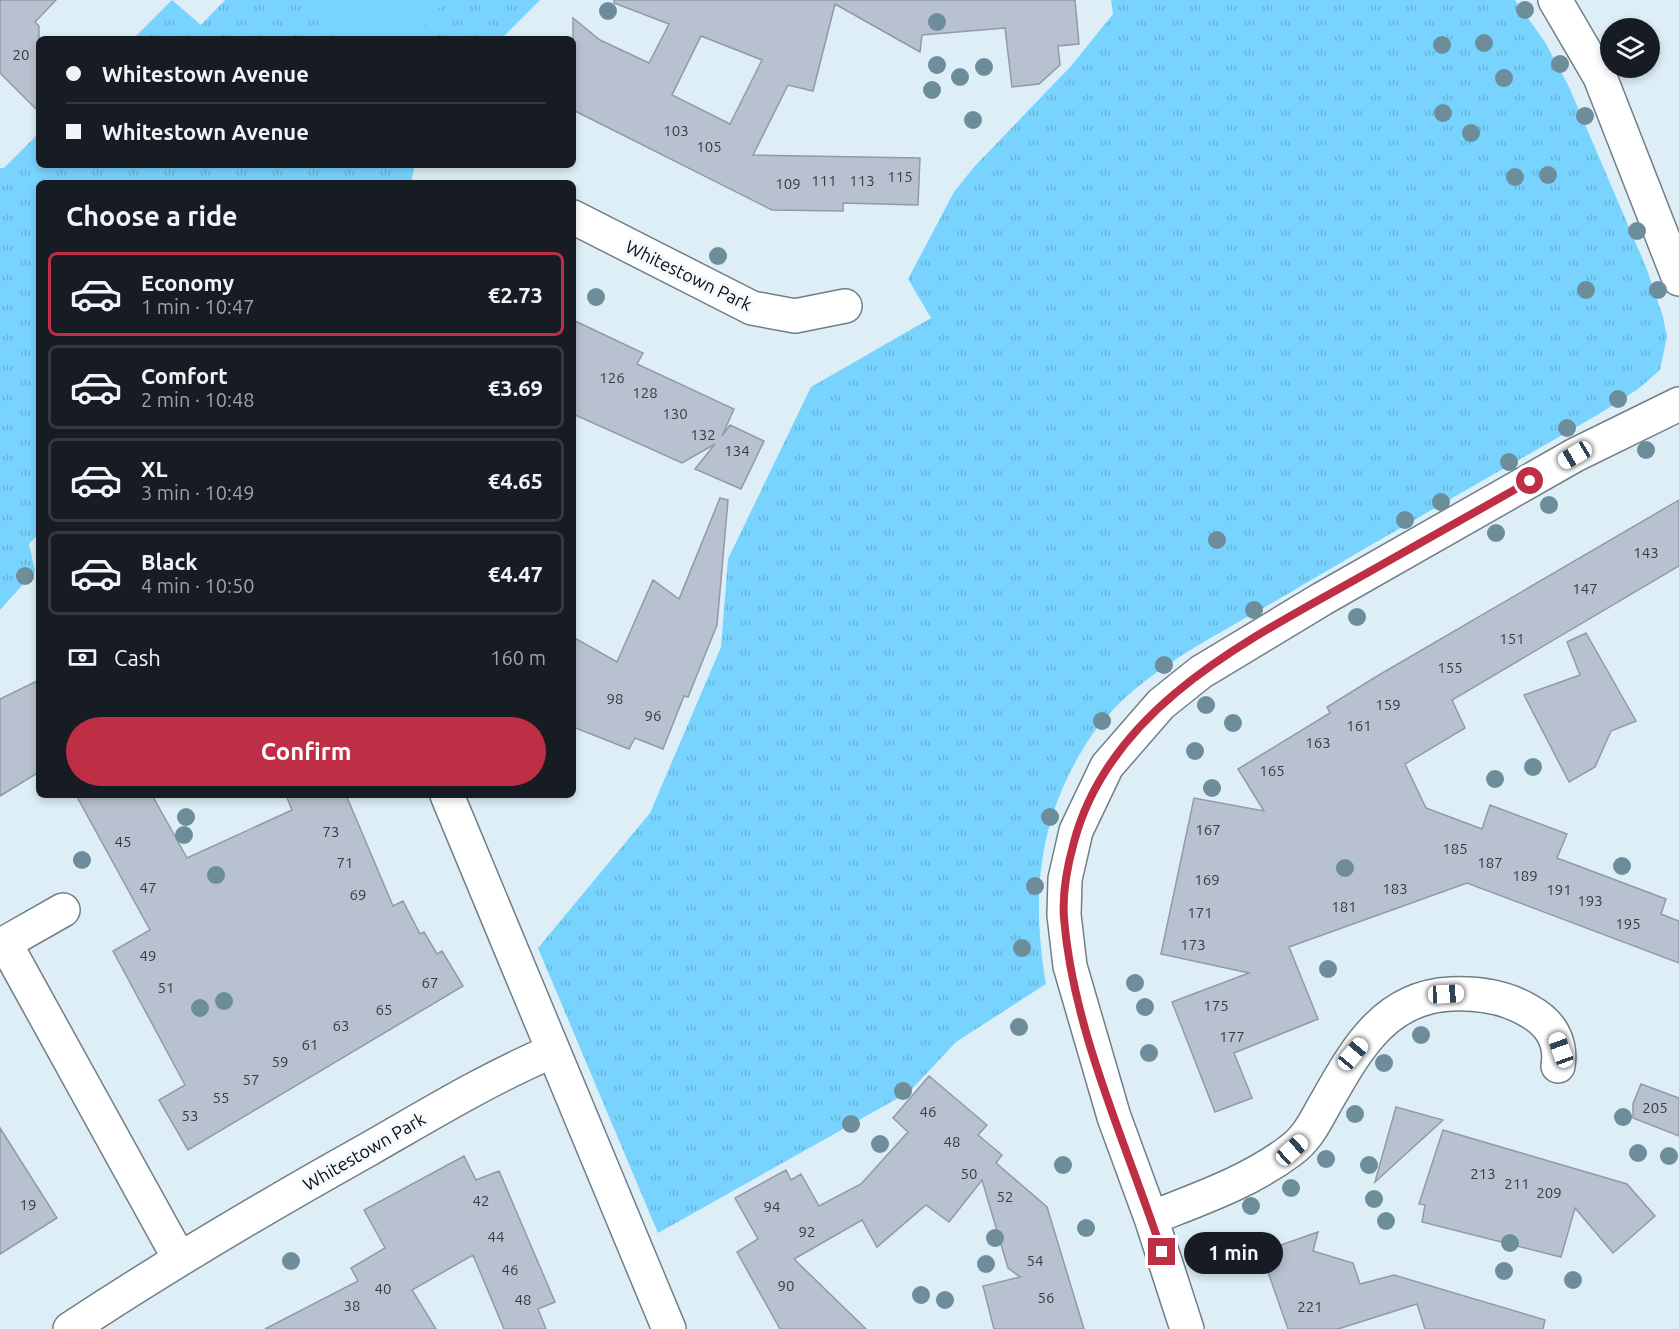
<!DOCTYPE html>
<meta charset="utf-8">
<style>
body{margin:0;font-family:Ubuntu,sans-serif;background:#242831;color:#f1f3f6;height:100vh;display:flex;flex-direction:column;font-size:22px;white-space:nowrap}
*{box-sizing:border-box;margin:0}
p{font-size:20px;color:#9ea1a6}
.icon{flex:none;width:33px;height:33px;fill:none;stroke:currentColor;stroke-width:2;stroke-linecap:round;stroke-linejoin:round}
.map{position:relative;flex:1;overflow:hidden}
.sheet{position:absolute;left:36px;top:180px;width:540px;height:618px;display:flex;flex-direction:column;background:#171b24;border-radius:9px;box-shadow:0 3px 9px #0003}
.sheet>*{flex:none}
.top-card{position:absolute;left:36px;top:36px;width:540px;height:132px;border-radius:9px;box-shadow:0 3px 9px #0003;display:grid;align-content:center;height:132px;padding:0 30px;background:#171b24}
.controls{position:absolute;left:1600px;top:18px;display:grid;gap:12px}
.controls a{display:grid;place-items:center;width:60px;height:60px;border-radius:50%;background:#171b24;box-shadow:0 3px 9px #0003;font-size:30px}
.end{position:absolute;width:27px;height:27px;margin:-14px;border:8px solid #be2e45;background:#fff;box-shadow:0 0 0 3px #fff}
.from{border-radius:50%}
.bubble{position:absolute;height:42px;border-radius:21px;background:#171b24;box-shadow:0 3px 9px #0003;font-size:20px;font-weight:700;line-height:42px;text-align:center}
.car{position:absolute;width:18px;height:36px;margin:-18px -9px;border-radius:8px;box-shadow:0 0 4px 2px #0007;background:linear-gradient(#fff 24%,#345 0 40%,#fff 0 76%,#345 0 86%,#fff 0)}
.top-card b{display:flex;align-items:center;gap:21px;height:57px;font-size:22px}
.top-card b+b{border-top:2px solid #363941}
.top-card i{width:15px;height:15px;background:#f1f3f6}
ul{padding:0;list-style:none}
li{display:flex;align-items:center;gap:18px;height:84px;margin:0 12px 9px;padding:0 18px;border:3px solid #363941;border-radius:9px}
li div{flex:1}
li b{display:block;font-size:22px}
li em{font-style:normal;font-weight:700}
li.on{border-color:#be2e45}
li>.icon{width:54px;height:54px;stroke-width:1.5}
h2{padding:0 30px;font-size:27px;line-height:72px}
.pay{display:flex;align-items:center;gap:15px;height:66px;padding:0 30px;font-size:22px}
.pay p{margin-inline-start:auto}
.primary-button{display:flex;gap:12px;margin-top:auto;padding:12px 30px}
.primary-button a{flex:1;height:69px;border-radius:36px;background:#be2e45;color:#fff;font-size:24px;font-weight:700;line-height:69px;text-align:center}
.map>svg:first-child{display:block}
</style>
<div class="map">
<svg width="1679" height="1329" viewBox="0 0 1679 1329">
<defs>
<pattern id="grass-tufts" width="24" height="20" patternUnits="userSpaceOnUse" patternTransform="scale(1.5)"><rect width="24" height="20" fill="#78d4fe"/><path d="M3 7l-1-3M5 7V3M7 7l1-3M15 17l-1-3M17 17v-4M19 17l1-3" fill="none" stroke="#66b5d9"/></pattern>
</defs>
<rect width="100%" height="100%" fill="#ddeef7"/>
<path fill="url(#grass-tufts)" d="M172,0L201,25L225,0H540L501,39H133Z
M1111,0H1515L1545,42L1569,87L1646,267L1663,317L1667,336L1660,370L1638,389L1599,414C1494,474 1389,534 1284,596C1217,636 1128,676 1086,744C1038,820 1031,897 1046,984L956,1042L909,1092L658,1233L538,948L650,813L721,647L728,559L811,387L931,318L908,279L954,192L974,167L1071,66L1113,14Z
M39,133V165H415L411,183H39V533L29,544L35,571L0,610V168H4Z"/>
<path fill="#78d4fe" d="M311,0H446L412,39H355Z"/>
<path fill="#b8c1cf" stroke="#919aa7" stroke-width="1.5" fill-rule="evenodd" d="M0,0H56L35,22L39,26V112L0,73Z
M614,0H1075L1079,44L1058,46L1060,65L1039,84L1012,87L1005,28L922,35L920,52L835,4L813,91L788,85L753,155L920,158L918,205L843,203V211L772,210L573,110V18L600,40L649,63L669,24L614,3ZM701,36L762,60L730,124L672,95Z
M573,320L643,353L637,364L734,409L722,436L730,425L764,441L741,489L695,469L715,444L682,463L573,414Z
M720,498L728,500L717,625L688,697L684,696L663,749L635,738L629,749L573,727V637L617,662L653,580L679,599Z
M1679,500V566L1452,700L1465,728L1405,764L1426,808L1482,829L1490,805L1567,834L1557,858L1666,899L1661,914L1679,921V963L1467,883L1289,947L1318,1019L1234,1053L1252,1098L1215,1112L1172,1002L1249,973L1161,954L1194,798L1264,811L1238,769L1330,713L1327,707L1379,675Z
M1586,633L1636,721L1611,731L1595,767L1569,782L1524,695L1580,675L1567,642Z
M39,680V772L0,796V699Z
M76,795H152L187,858L292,810L286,795H346L393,906L403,901L420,934L424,932L437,954L442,951L463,986L188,1150L159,1100L185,1085L113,951L150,930Z
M929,1076L987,1125L978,1135L1002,1155L996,1163L1047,1207L1084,1329H994L983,1286L1020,1277L1008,1268L982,1180L949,1222L926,1205L877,1247L862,1220L794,1259L866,1329H780L737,1252L758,1239L735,1198L786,1170L791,1180L801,1174L819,1206L861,1184L908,1132L893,1118Z
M1641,1084L1679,1098V1136L1633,1118V1104Z
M1396,1107L1443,1120L1375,1182Z
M0,1128L57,1218L0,1254Z
M1443,1130L1627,1184L1655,1216L1613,1253L1575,1208L1561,1257L1422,1222L1425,1205L1419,1204Z
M464,1156L476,1180L499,1171L555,1302L538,1309L546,1329H504L473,1255L412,1290L436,1329H265L358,1281L351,1268L385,1248L364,1210Z
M1318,1232L1313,1251L1353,1263L1360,1284L1394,1275L1545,1320L1543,1329H1425L1417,1304L1338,1329H1288L1261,1252Z"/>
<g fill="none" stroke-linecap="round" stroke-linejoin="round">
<defs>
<path id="street" d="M1555,0L1600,77L1679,279
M573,217L752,308L795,316L845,306
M447,795L669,1329
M63,910L5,943L179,1258
M1151,1218C1199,1199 1249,1182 1290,1151C1307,1139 1315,1122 1325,1104C1355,1052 1383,997 1451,994C1478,993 1506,997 1529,1011C1551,1023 1562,1042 1558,1066
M70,1329C167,1265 267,1206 369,1149C430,1114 489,1078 553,1051
M1187,1329L1151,1218L1114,1117L1070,966L1064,915L1065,879L1076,831L1107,766L1161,704L1201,672L1322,599L1575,455L1679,404"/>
</defs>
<use href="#street" stroke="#707f87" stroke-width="36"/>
<use href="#street" stroke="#fff" stroke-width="33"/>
</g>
<g fill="#6e8d9b">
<circle cx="1525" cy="10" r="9"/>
<circle cx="608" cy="11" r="9"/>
<circle cx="937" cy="22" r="9"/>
<circle cx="1484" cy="43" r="9"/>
<circle cx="1442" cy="45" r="9"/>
<circle cx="1560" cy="64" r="9"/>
<circle cx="937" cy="65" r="9"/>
<circle cx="984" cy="67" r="9"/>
<circle cx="960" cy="77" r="9"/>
<circle cx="1504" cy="78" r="9"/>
<circle cx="932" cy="90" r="9"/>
<circle cx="1443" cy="113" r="9"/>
<circle cx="1585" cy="116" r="9"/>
<circle cx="973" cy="120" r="9"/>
<circle cx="1471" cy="133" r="9"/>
<circle cx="1548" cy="175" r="9"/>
<circle cx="1515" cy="177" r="9"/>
<circle cx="1637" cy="231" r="9"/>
<circle cx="718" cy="256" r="9"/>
<circle cx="1586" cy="290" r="9"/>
<circle cx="1658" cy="290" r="9"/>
<circle cx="596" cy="297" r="9"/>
<circle cx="1618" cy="399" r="9"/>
<circle cx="1567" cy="428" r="9"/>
<circle cx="1646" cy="450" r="9"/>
<circle cx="1509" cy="462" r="9"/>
<circle cx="1441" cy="502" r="9"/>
<circle cx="1549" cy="505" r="9"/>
<circle cx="1405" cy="520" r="9"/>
<circle cx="1496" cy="533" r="9"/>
<circle cx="1217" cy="540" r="9"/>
<circle cx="25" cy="576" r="9"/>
<circle cx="1254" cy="610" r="9"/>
<circle cx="1357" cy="617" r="9"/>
<circle cx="1164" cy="665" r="9"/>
<circle cx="1206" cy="705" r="9"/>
<circle cx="1102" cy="721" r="9"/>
<circle cx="1233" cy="723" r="9"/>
<circle cx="1195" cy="751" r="9"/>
<circle cx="1533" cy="767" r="9"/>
<circle cx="1495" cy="779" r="9"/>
<circle cx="1212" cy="788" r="9"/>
<circle cx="186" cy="817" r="9"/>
<circle cx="1050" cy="817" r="9"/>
<circle cx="184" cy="835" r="9"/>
<circle cx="82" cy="860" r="9"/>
<circle cx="1622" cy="866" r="9"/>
<circle cx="1345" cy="868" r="9"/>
<circle cx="216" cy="875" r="9"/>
<circle cx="1035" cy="886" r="9"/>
<circle cx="1022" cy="948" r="9"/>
<circle cx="1328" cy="969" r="9"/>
<circle cx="1135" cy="983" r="9"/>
<circle cx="224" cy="1001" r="9"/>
<circle cx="1145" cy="1007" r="9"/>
<circle cx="200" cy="1008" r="9"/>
<circle cx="1019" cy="1027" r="9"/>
<circle cx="1421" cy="1035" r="9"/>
<circle cx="1149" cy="1053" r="9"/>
<circle cx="1384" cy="1063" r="9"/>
<circle cx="903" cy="1091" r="9"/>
<circle cx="1355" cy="1114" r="9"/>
<circle cx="1623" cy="1117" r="9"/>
<circle cx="851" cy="1124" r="9"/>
<circle cx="880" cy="1144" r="9"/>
<circle cx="1638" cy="1153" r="9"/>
<circle cx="1669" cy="1156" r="9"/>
<circle cx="1326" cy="1159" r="9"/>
<circle cx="1063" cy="1165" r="9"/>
<circle cx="1369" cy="1165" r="9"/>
<circle cx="1291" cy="1188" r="9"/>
<circle cx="1374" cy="1199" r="9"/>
<circle cx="1251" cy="1206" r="9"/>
<circle cx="1386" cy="1221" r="9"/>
<circle cx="1086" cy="1228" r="9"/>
<circle cx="995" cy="1238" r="9"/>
<circle cx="1510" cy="1243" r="9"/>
<circle cx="291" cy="1261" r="9"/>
<circle cx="1233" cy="1262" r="9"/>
<circle cx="986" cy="1264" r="9"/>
<circle cx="1504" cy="1271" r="9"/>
<circle cx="1573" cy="1280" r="9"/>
<circle cx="921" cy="1295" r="9"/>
<circle cx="945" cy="1300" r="9"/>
</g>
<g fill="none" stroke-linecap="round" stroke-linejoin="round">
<path stroke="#be2e45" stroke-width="8" d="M1162,1252C1127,1145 1073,1031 1064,918C1062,892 1067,867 1074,842C1110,707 1248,640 1360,577C1417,545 1473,513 1530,481"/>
</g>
<g text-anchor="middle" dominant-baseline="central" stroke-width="6" stroke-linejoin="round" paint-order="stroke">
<g font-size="15" fill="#363c42">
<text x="21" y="54">20</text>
<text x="676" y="130">103</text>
<text x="709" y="146">105</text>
<text x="900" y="176">115</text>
<text x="824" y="180">111</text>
<text x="862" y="180">113</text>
<text x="788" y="183">109</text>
<text x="612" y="377">126</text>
<text x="645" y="392">128</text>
<text x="675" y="413">130</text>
<text x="703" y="434">132</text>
<text x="737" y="450">134</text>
<text x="1646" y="552">143</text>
<text x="1585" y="588">147</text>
<text x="1512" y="638">151</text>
<text x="1450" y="667">155</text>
<text x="615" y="698">98</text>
<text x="1388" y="704">159</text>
<text x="653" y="715">96</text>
<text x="1359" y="725">161</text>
<text x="1318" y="742">163</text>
<text x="1272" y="770">165</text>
<text x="1208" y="829">167</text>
<text x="331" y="831">73</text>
<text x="123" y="841">45</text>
<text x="1455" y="848">185</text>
<text x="345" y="862">71</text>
<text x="1490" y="862">187</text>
<text x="1525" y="875">189</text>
<text x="1207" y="879">169</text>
<text x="148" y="887">47</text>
<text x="1395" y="888">183</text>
<text x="1559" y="889">191</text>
<text x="358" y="894">69</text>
<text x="1590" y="900">193</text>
<text x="1344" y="906">181</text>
<text x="1200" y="912">171</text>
<text x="1628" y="923">195</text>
<text x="1193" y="944">173</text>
<text x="148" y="955">49</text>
<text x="430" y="982">67</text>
<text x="166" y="987">51</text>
<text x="1216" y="1005">175</text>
<text x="384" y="1009">65</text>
<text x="341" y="1025">63</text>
<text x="1232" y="1036">177</text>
<text x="310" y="1044">61</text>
<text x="280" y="1061">59</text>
<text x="251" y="1079">57</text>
<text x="221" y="1097">55</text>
<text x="1655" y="1107">205</text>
<text x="928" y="1111">46</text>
<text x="190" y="1115">53</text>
<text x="952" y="1141">48</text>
<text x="969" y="1173">50</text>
<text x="1483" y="1173">213</text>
<text x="1517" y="1183">211</text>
<text x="1549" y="1192">209</text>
<text x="1005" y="1196">52</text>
<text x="481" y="1200">42</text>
<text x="28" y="1204">19</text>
<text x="772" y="1206">94</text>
<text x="807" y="1231">92</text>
<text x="496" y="1236">44</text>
<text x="1035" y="1260">54</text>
<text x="510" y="1269">46</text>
<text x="786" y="1285">90</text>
<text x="383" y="1288">40</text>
<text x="1046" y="1297">56</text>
<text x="523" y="1299">48</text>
<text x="352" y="1305">38</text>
<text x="1310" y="1306">221</text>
</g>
<g font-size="18" fill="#0a1013" stroke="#f3f9fd">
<text transform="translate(689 275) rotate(26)">Whitestown Park</text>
<text transform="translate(364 1151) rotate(-30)">Whitestown Park</text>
</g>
</g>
</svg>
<div class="controls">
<a><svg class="icon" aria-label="layers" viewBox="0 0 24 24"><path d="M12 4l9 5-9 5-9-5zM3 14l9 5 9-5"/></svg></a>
</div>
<i class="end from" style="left:1530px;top:481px"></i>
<i class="end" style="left:1162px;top:1252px"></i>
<div class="bubble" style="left:1184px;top:1232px;width:99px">1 min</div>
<i class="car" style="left:1575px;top:455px;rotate:240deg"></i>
<i class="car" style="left:1446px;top:994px;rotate:87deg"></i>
<i class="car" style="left:1561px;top:1050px;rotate:340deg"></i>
<i class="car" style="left:1353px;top:1054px;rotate:40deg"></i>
<i class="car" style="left:1292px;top:1150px;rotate:48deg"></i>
<div class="top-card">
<b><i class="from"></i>Whitestown Avenue</b>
<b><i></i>Whitestown Avenue</b>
</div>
<section class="sheet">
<h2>Choose a ride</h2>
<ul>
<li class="on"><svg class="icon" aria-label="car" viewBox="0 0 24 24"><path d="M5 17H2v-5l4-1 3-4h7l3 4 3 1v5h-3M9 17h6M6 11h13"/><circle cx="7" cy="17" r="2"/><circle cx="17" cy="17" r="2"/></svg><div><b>Economy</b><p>1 min · 10:47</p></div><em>€2.73</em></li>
<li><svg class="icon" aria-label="car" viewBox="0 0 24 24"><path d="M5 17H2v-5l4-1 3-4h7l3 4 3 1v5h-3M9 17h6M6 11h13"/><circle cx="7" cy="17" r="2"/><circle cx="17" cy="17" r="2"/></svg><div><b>Comfort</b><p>2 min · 10:48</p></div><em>€3.69</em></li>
<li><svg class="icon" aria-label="car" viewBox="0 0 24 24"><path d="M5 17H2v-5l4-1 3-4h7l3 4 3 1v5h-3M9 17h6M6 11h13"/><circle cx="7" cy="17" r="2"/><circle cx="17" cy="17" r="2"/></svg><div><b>XL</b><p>3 min · 10:49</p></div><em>€4.65</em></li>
<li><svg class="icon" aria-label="car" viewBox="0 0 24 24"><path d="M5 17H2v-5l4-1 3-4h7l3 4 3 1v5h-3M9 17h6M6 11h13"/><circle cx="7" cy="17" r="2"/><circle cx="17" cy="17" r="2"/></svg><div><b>Black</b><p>4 min · 10:50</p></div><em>€4.47</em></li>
</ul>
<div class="pay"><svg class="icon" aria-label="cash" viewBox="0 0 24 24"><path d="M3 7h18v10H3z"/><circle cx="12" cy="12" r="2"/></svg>Cash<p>160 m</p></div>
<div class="primary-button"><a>Confirm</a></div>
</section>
</div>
